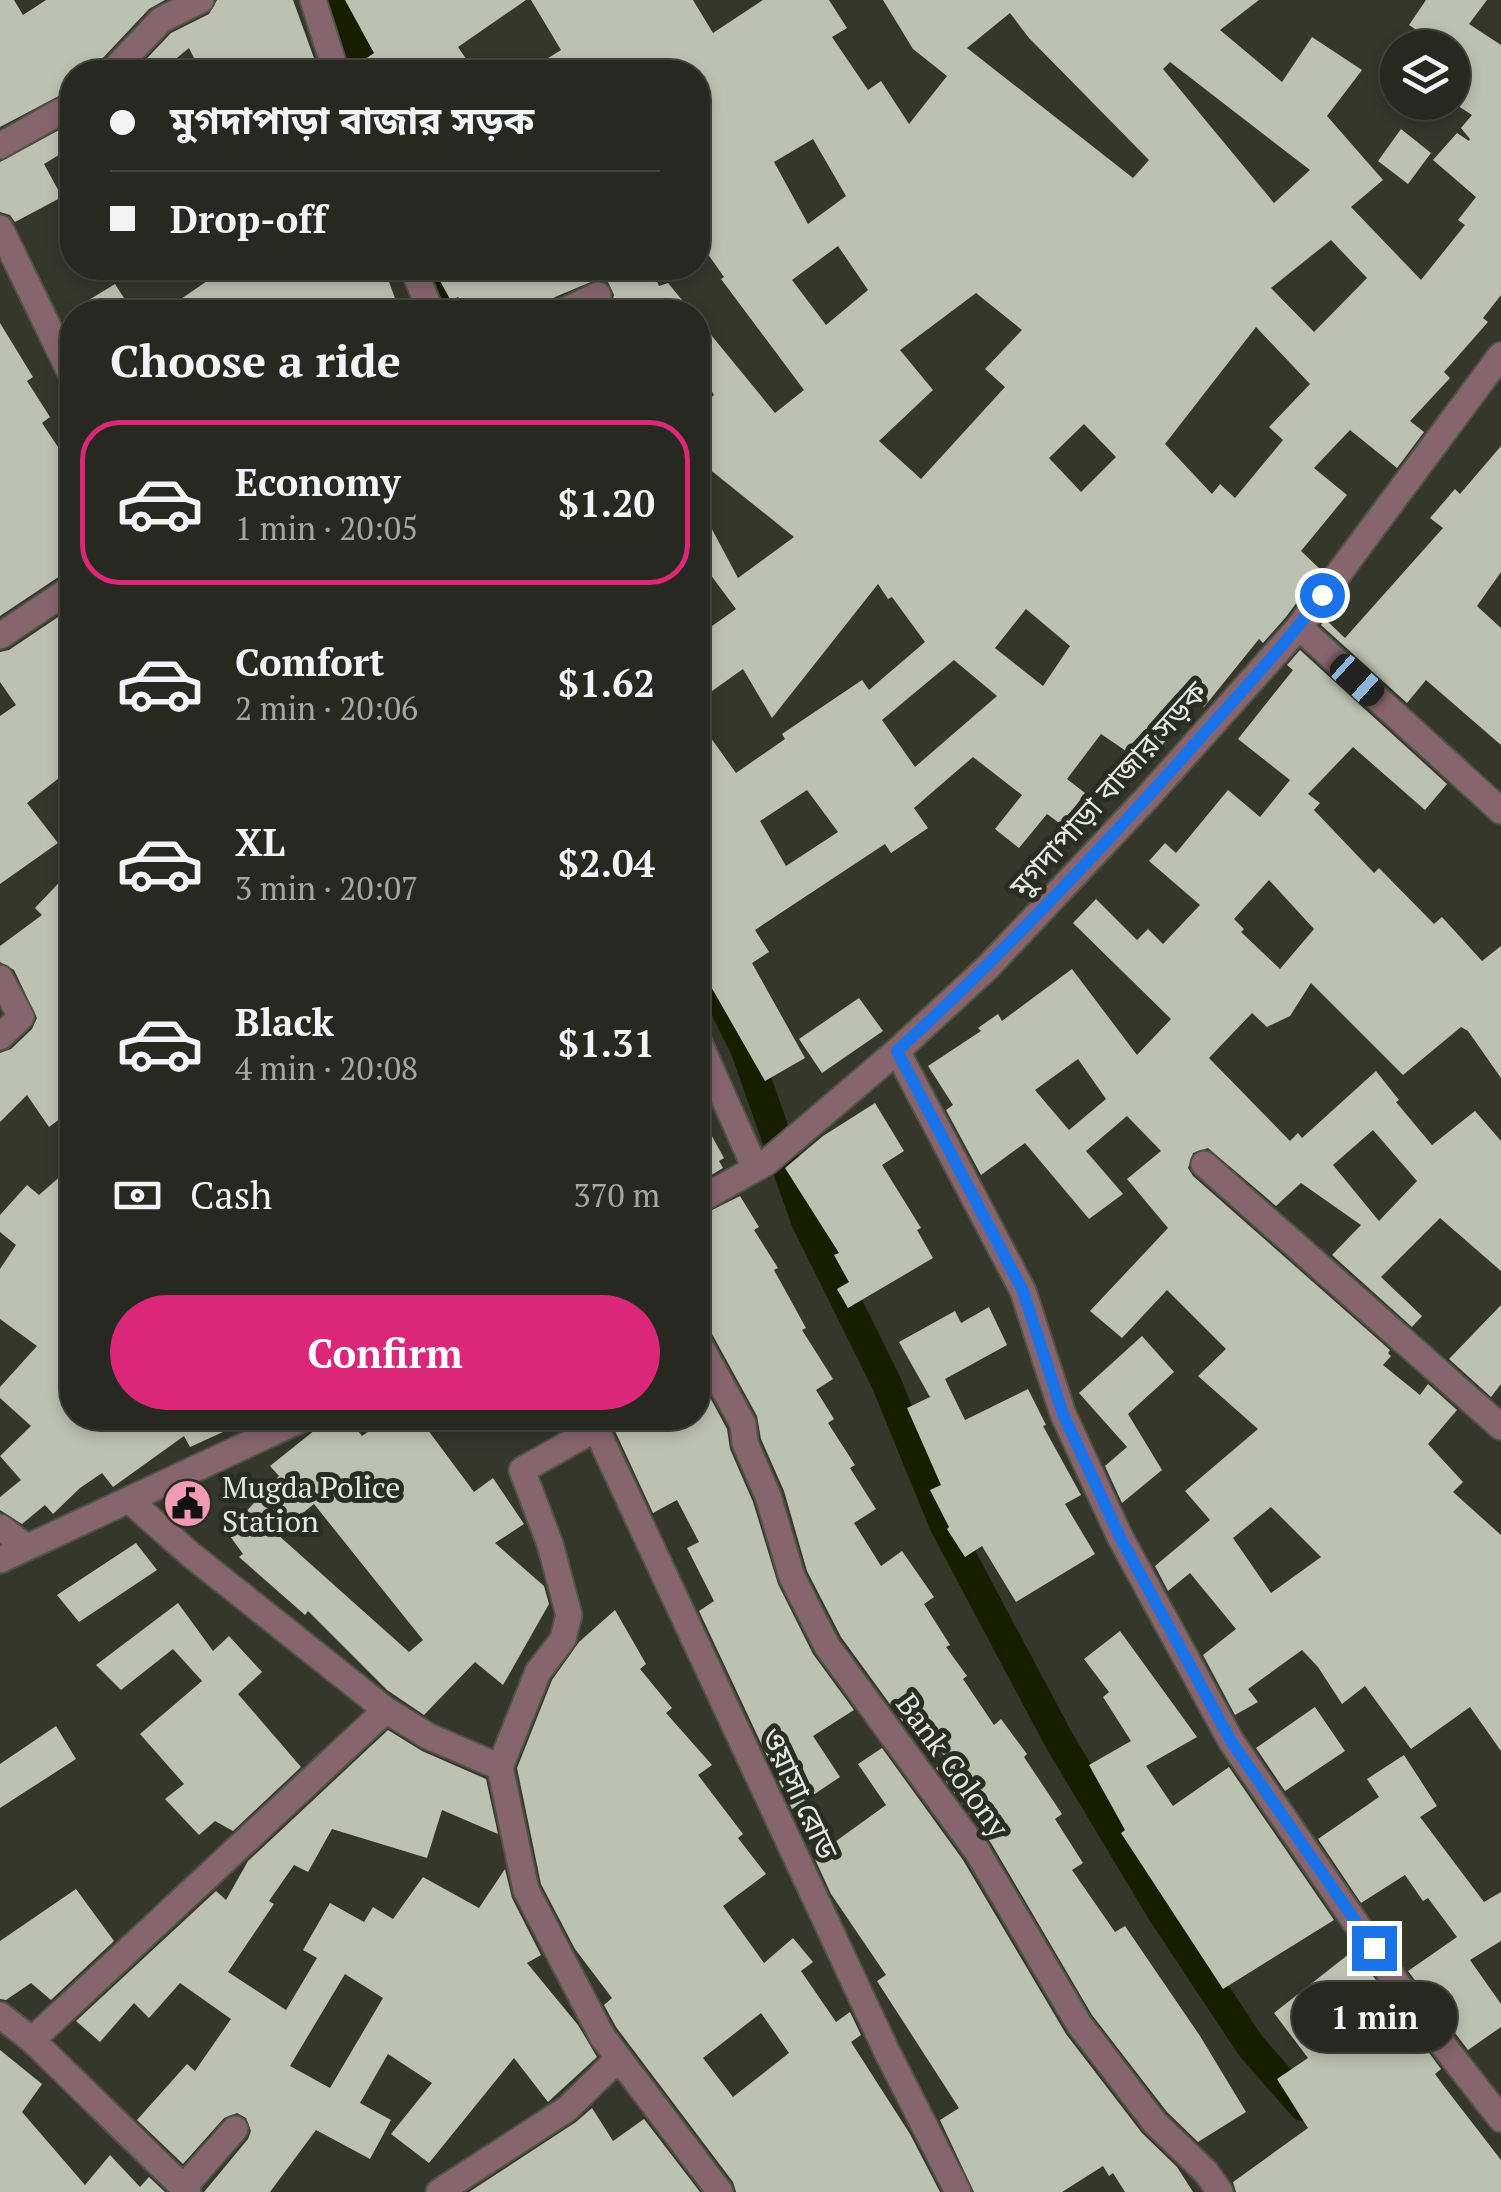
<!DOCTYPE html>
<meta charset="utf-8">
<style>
body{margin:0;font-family:"PT Serif","Noto Sans Bengali",serif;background:#2f3129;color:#f1f3f6;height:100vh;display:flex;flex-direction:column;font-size:38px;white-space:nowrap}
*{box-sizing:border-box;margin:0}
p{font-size:32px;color:#a4a6a5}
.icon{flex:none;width:55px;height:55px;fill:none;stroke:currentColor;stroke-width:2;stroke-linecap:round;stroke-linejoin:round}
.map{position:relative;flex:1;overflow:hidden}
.drawer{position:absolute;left:60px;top:300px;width:650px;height:1130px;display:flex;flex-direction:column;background:#272920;border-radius:40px;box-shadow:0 5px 15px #0003,0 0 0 2px #43453e}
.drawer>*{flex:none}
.hud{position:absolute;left:60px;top:60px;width:650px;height:220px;border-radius:40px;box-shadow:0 5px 15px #0003,0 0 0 2px #43453e;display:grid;align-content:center;height:220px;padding:0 50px;background:#272920}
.controls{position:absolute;left:1380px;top:30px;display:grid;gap:20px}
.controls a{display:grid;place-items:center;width:90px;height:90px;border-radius:50%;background:#272920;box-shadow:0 5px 15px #0003,0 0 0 2px #43453e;font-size:50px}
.end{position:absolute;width:45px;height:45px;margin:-22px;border:12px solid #1a73e8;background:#fff;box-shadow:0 0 0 5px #fff}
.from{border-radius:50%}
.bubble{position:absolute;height:70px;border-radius:35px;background:#272920;box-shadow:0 5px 15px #0003,0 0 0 2px #43453e;font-size:32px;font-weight:700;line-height:70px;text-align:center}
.car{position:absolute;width:30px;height:60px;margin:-30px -15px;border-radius:12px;box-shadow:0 0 8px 2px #0007;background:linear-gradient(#222 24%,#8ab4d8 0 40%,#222 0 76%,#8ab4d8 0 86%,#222 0)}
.hud b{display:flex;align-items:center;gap:35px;height:95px;font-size:38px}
.hud b+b{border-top:2px solid #43453e}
.hud i{width:25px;height:25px;background:#f1f3f6}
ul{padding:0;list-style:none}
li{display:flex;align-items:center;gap:30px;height:165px;margin:0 20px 15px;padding:0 30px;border:5px solid transparent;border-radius:40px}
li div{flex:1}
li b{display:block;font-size:38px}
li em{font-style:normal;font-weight:700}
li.active{border-color:#db2777}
li>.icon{width:90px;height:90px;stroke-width:1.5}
h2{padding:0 50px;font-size:45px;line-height:120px}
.pay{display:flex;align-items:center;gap:25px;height:110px;padding:0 50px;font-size:38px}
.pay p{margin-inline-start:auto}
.primary-button{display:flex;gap:20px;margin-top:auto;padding:20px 50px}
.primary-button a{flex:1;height:115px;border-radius:60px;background:#db2777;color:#fff;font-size:40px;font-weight:700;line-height:115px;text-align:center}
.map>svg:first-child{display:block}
</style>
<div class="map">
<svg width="1501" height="2192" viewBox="0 0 1501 2192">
<rect width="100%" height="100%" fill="#34372a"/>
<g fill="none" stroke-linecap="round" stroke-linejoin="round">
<path stroke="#171e00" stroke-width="30" d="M341,0L365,72
M446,268L463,312
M698,954L745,1048L806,1221L886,1382L944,1524L1060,1742L1162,1912L1250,2045L1303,2106"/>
</g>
<path fill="#bcc1b1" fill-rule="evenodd" d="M0,0H14L23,15L46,0H165L149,9L100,61L96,72H72V89L0,127Z
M217,0H293L319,72H201L189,48L160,72H134L171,33L209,14Z
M345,0H526L458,47L475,72H352V68L374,53Z
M531,0H693L713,33L763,0H829L847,28L832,37L868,90L881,81L909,124L947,76L913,49L883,0H1259L1220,30L1282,82L1312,37L1362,70L1327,116L1383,180L1351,207L1421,280L1465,225L1458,220L1476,197L1433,160L1457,133L1469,141L1470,139L1461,128L1472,115L1452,102V48H1402L1415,29L1409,25L1426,0H1487L1469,24L1501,45V295L1483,318L1488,322L1444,372L1450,378L1410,421L1424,432L1397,468L1350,430L1314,468L1347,495L1301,551L1321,570L1286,617L1263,643L1259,639L1204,707L1194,699L1148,766L1101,734L1067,779L1085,793L1062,825L1047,814L1019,848L995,829L1022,795L973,757L914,808L928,828L891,853L885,844L755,930L769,952L752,963L805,1058L765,1081L698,964V720L736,773L785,739L782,734L862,680L869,690L925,642L892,597L888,599L878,584L772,718L743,669L698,701V636L736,609L710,574L698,581V503L738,578L794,537L698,460V410L714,395L698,370V319L775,413L804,390L721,279L724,277L698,240L711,232L698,206V72H526L561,50ZM1010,13L1029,38L1149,160L1133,178L967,48ZM1170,62L1310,170L1274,203L1163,69ZM813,139L846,196L808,224L774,162ZM1331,240L1367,278L1314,332L1271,288ZM838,246L868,290L826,325L792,280ZM976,293L1022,330L985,369L1005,387L921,479L879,441L933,390L900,350ZM1256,327L1310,384L1269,427L1283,440L1235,498L1220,484L1212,494L1165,444ZM1084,424L1116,457L1081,492L1049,458ZM1026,609L1070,646L1043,686L995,648ZM954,660L997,696L915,767L882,720ZM807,790L838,832L786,866L760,821Z
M72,123V147L44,164L62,197L15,222L10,215L0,212V162Z
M1401,129L1431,153L1408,184L1378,161Z
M226,268H384L400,312H162Z
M433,268H651L659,286L668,283L692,312H599L611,305L614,295L608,282L598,279L555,297L548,304L546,312H468L458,297L451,301Z
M115,284L133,312H69Z
M0,323L33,377L27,381L50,417L42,423L72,468V572L63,574L0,616Z
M1501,446V572L1477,606L1501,628V745L1426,680L1407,703L1321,625L1325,619L1345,638L1443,528L1430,518L1455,489L1460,494Z
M70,609L72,614V790L59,778L27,803L58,843L0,884V716L16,705L0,682V652L9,650Z
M1300,650L1447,784L1425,810L1353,747L1308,794L1320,803L1314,810L1374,873L1379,868L1434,924L1442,917L1482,961L1501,946V1078L1468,1031L1461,1027L1403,1075L1311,983L1290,1016L1267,1027L1252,1013L1209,1058L1290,1141L1298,1133L1302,1138L1376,1071L1399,1100L1396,1102L1432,1145L1475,1111L1501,1141V1271L1440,1218L1381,1277L1422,1316L1412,1327L1332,1255L1361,1225L1301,1183L1276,1206L1208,1148L1193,1153L1188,1168L1193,1176L1390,1350L1388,1353L1391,1356L1383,1365L1420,1395L1428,1384L1457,1410L1428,1444L1463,1482L1453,1492L1501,1535V1751L1470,1707L1411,1749L1365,1686L1342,1704L1318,1667L1302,1650L1248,1689L1258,1702L1235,1715L1203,1655L1236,1629L1190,1573L1168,1591L1155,1566L1210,1520L1185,1491L1258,1429L1198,1376L1226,1349L1167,1290L1122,1338L1090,1311L1168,1228L1127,1179L1161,1151L1127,1116L1086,1151L1123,1194L1089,1219L1025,1143L981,1175L946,1110L953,1105L928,1066L981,1031L978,1028L998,1014L1002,1021L1072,969L1137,1055L1171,1019L1073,923L1096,899L1137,940L1148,929L1163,944L1200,905L1149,861L1165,843L1176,853L1228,790L1260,817L1290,780L1238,739L1293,670L1287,665ZM1269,880L1314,929L1280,969L1241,932L1244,929L1234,919ZM1078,1059L1106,1099L1069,1130L1035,1090ZM1373,1130L1417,1181L1379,1221L1333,1165ZM1271,1507L1321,1557L1271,1593L1233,1538Z
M72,869V1053L62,1065L72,1080V1110L49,1127L27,1095L0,1122V1053L11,1049L32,1029L37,1018L14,970L0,962V946L42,915L35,908Z
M859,998L883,1031L822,1073L799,1039Z
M875,1103L904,1151L882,1165L921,1228L917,1230L933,1258L848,1308L837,1289L849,1282L834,1255L839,1253L785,1168L823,1136Z
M698,1111L724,1158L719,1161L723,1168L698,1183Z
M72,1166V1418H254L190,1447L184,1436L113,1487L102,1473L80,1488L53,1514L45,1505L22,1524L0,1510V1497L21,1480L0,1456L31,1426L0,1398V1387L37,1346L0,1319V1269L16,1245L0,1232V1215L27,1185L39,1195Z
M740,1196L759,1227L754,1230L778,1268L774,1270L806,1328L802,1330L833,1379L816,1390L834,1419L828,1423L855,1465L850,1468L876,1509L854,1523L881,1566L902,1551L934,1597L924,1604L950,1645L946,1647L967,1676L963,1679L994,1725L1001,1719L1027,1754L1024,1757L1062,1814L1055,1819L1083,1863L1072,1870L1115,1932L1125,1926L1200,2036L1246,2112L1198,2142L1167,2112L1092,2015L991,1843L936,1768L947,1760L915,1713L903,1722L841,1637L807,1571L784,1491L761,1439L757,1416L712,1334L698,1326V1217Z
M1501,1305V1384L1491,1397L1449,1359Z
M989,1307L1007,1345L945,1379L965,1420L1028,1389L1046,1425L1043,1426L1081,1495L1065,1504L1095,1554L1016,1602L982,1546L965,1557L947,1529L949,1527L930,1490L941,1485L907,1408L930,1397L899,1342L955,1311L961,1323Z
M1142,1336L1174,1372L1128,1414L1162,1470L1122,1503L1105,1466L1127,1447L1079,1393Z
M698,1375L727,1429L730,1449L753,1502L778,1584L813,1654L854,1710L813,1736L840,1777L792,1809L699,1611L714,1601L687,1548L699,1542L677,1500L653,1513L609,1418H698Z
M330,1418H348L362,1436L388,1418H419L474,1492L493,1478L524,1524L495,1543L544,1586L549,1604L503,1685L475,1662L424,1715L387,1690L308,1611L305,1615L239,1557L243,1554L227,1532L279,1476L270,1466ZM314,1504L423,1640L409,1652L277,1534Z
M136,1543L157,1570L79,1622L57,1595Z
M178,1603L213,1651L229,1636L262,1672L238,1694L301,1767L233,1831L215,1821L199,1835L165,1799L184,1784L140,1734L202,1681L173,1649L121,1690L96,1665Z
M615,1610L646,1664L640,1669L672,1708L666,1713L712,1765L698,1775L743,1834L738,1838L766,1874L723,1906L764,1963L793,1938L813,1962L801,1971L836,2022L850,2012L861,2035L851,2042L910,2134L940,2192H736L733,2182L616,2027L604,2005L612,1998L575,1949L541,1884L517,1768L552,1680L579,1642ZM761,2013L789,2053L733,2097L703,2058Z
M1120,1631L1197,1737L1146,1766L1173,1806L1229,1767L1334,1920L1223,1989L1121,1833L1125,1830L1089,1765L1131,1741L1103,1697L1109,1692L1084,1659Z
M1315,1707L1345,1751L1285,1791L1256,1748Z
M56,1726L76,1759L0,1808V1764Z
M388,1730L422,1751L486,1779L498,1834L442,1810L427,1858L332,1829L308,1872L294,1865L269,1901L274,1904L228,1972L286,2010L317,1958L303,1950L330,1903L364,1922L373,1907L393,1919L423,1877L479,1908L505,1869L512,1898L541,1955L527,1963L578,2025L597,2057L548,2102L514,2058L429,2163L391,2134L432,2083L388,2054L360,2103L391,2120L370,2159L316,2130L270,2192H204L248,2139L251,2131L246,2118L237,2113L224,2118L183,2164L137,2120L187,2064L195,2071L231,2019L180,1983L149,2018L134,2003L100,2042L76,2021L216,1891L226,1900L248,1861ZM345,1974L383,1998L330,2088L290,2066Z
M882,1748L963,1860L1066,2034L1142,2133L1177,2167L1193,2192H1125L1113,2173L1109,2176L1103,2166L1062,2192H974L940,2120L959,2108L877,1981L886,1975L831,1894L814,1857L886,1805L858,1764Z
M1404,1755L1437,1806L1420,1817L1484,1902L1501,1892V1941L1470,1960L1501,2004V2027L1468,2050L1408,1971L1457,1937L1428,1898L1423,1901L1405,1875L1361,1903L1318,1839L1379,1797L1367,1779Z
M76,1889L114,1941L51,2000L31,1983L6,2000L0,1999V1941Z
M1354,1950L1441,2069L1435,2074L1443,2085L1501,2160V2192H1236L1233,2182L1308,2128L1277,2079L1308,2058L1274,2013Z
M0,2050L42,2084L22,2112L85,2185L110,2155L140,2187L149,2177L165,2192H0Z
M592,2108L613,2141L644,2119L700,2192H469L576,2122Z"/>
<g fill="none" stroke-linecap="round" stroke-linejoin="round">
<defs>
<path id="minor" d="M313,0L336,72
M112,72L161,20L201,0
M0,146L72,105
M0,228L72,376
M413,268L431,312
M562,312L598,295
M1299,627L1501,811
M0,636L72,588
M0,978L21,1017L0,1037
M698,1040L755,1168
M897,1051L1023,1291L1063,1414L1120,1537L1231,1741L1414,2008L1501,2119
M1204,1164L1501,1427
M698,1342L743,1424L745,1443L768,1496L792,1577L827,1646L977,1851L1079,2024L1155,2123L1206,2172L1220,2192
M591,1418L887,2052L958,2192
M597,1428L522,1470L550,1544L569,1615L563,1639L538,1672L500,1767L526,1890L602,2036L720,2192
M129,1500L190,1554L386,1710L428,1736L500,1767
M0,1527L26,1547
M0,2015L32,2040
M183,2188L235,2129
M188,2192L32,2040L386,1710
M439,2192L567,2109L618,2059"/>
<path id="tertiary" d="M698,1201L767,1162L897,1051L988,967L1145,800L1299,627L1501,355
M0,1560L304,1418"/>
</defs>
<use href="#minor" stroke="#515347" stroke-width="29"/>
<use href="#tertiary" stroke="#515347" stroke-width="29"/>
<use href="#minor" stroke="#87656f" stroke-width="25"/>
<use href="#tertiary" stroke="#87656f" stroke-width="25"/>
</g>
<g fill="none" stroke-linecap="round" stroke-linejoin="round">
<path stroke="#1a73e8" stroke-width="12" d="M1322,595C1283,648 1237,696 1194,745C1099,852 1002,955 897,1051L1023,1291L1063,1414L1120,1537L1231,1741L1374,1948"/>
</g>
<defs>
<symbol id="civic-disc" viewBox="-11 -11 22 22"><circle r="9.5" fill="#f09ab5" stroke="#2a2d21"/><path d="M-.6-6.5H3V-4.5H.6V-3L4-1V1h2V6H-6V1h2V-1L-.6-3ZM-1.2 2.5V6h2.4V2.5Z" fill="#111"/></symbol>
</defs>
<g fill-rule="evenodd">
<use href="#civic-disc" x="160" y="1476" width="55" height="55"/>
</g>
<g text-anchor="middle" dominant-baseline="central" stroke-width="10" stroke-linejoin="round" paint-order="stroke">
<g font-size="30" fill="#e7e9e1" stroke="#2a2d21">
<text transform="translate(1108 789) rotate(-48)">মুগদাপাড়া বাজার সড়ক</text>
<text transform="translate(953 1765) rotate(54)">Bank Colony</text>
<text transform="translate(800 1793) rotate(65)">ওয়াসা রোড</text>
</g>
<g font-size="30" fill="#e7e9e1" stroke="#2a2d21" text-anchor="start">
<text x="222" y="1487">Mugda Police<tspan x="222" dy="34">Station</tspan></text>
</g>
</g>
</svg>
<div class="controls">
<a><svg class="icon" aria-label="layers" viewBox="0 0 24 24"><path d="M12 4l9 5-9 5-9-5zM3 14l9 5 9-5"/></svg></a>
</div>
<i class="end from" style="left:1322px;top:595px"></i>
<i class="end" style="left:1374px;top:1948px"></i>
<div class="bubble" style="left:1292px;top:1982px;width:165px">1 min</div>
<i class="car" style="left:1357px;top:680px;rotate:132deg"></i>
<div class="hud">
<b><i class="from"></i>মুগদাপাড়া বাজার সড়ক</b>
<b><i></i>Drop-off</b>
</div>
<section class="drawer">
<h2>Choose a ride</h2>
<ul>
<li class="active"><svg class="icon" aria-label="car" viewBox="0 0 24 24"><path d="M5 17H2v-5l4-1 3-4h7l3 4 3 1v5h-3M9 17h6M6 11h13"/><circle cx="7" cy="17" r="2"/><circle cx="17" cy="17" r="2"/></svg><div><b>Economy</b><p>1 min · 20:05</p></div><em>$1.20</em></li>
<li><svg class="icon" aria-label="car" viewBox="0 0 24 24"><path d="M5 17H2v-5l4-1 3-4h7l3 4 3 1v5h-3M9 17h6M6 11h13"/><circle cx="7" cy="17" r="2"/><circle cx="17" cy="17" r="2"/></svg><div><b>Comfort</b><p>2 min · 20:06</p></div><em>$1.62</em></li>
<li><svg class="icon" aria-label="car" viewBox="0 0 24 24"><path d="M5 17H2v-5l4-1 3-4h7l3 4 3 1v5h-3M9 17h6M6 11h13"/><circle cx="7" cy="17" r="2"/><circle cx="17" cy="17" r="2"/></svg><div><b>XL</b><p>3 min · 20:07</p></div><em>$2.04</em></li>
<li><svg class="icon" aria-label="car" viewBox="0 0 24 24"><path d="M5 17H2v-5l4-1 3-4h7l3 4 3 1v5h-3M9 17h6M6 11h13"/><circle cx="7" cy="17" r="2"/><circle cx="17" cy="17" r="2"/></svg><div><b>Black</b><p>4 min · 20:08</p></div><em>$1.31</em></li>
</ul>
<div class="pay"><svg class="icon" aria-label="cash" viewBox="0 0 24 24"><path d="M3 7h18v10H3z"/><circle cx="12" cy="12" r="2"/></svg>Cash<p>370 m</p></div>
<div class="primary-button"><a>Confirm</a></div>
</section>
</div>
